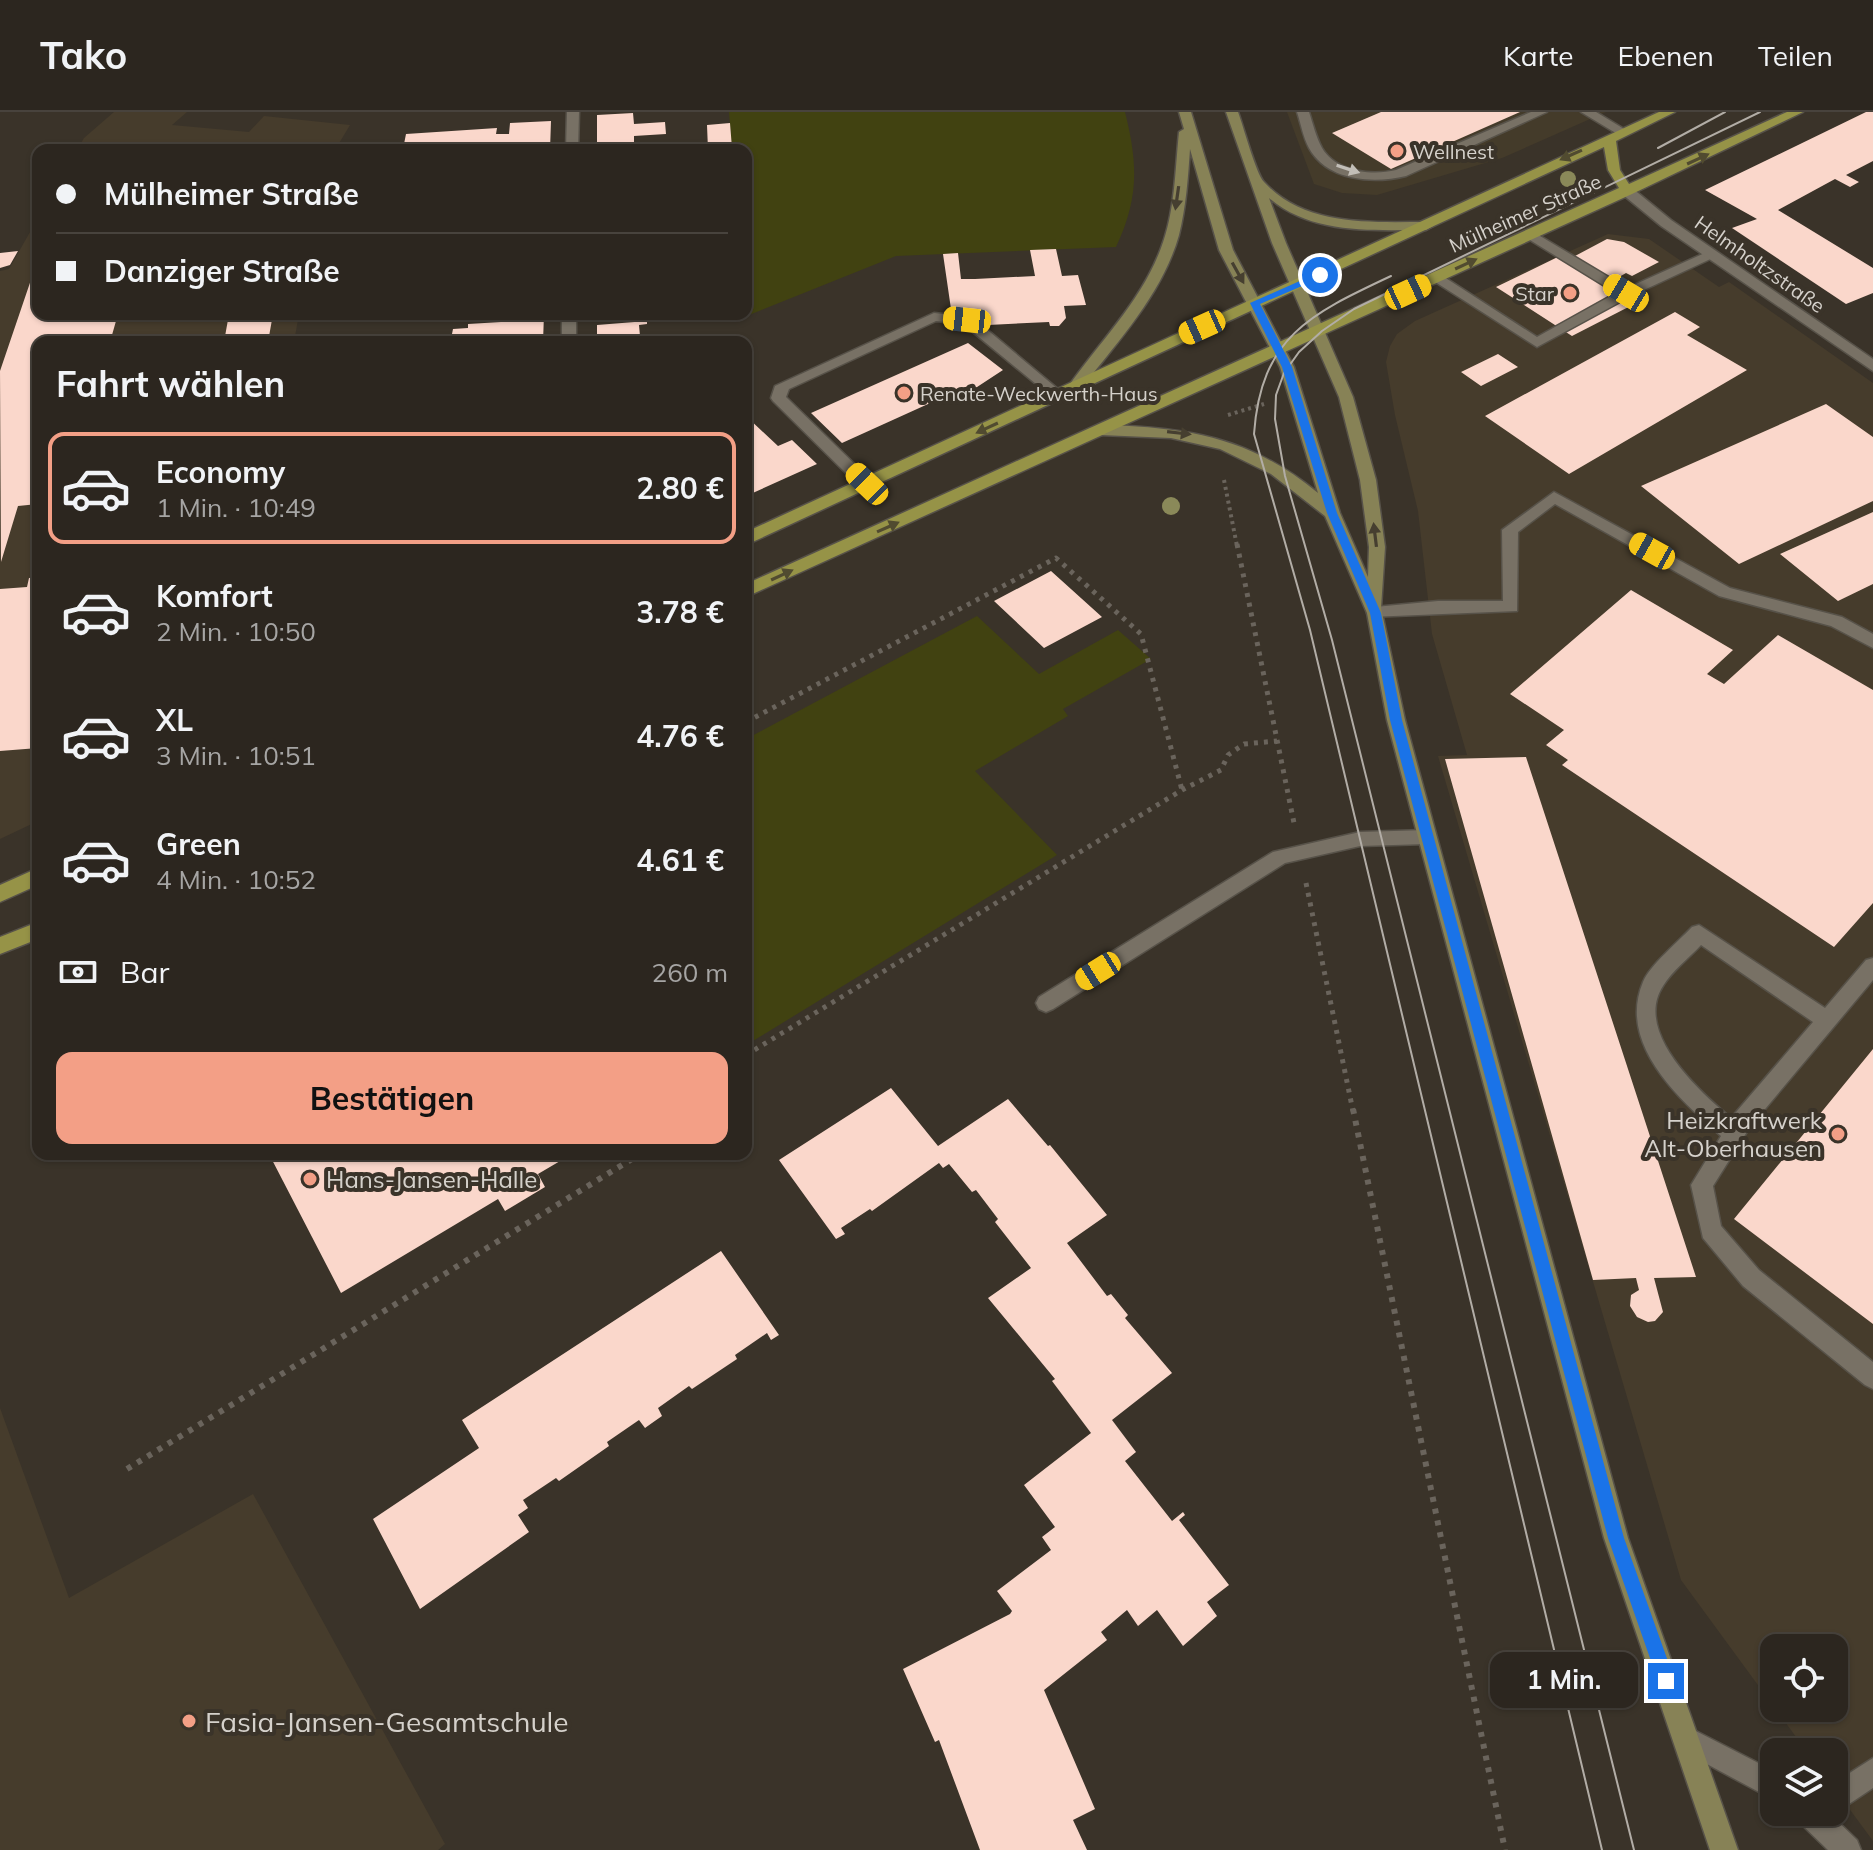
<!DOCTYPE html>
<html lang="de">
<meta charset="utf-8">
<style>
body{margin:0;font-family:Mulish,sans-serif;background:#342e28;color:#f1f3f6;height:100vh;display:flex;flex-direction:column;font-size:30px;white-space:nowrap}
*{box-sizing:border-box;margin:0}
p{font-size:26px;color:#a6a5a4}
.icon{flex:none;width:44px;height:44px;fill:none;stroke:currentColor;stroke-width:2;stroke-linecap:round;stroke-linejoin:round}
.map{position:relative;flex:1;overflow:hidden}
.drawer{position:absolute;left:32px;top:224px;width:720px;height:824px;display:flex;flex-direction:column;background:#2c261f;border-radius:16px;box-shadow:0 2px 6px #0004,0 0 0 2px #48433d}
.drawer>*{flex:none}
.hud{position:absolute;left:32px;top:32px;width:720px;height:176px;border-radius:16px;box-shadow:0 2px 6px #0004,0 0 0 2px #48433d;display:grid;align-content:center;height:176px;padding:0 24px;background:#2c261f}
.controls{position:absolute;left:1760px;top:1522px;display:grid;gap:16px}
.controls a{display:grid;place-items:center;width:88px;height:88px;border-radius:16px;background:#2c261f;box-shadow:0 2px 6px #0004,0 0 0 2px #48433d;font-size:40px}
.end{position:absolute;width:36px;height:36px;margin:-18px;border:10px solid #1a73e8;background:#fff;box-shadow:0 0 0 4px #fff}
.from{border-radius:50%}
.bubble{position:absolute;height:56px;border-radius:16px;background:#2c261f;box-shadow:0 2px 6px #0004,0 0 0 2px #48433d;font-size:26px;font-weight:700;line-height:56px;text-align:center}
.car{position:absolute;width:24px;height:48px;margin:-24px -12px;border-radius:10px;box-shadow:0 0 6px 2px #0007;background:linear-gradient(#f5c518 24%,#345 0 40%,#f5c518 0 76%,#345 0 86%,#f5c518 0)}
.hud b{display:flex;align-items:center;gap:28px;height:76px;font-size:30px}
.hud b+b{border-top:2px solid #48433d}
.hud i{width:20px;height:20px;background:#f1f3f6}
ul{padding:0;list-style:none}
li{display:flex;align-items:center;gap:24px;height:112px;margin:0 16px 12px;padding:0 8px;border:4px solid transparent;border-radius:16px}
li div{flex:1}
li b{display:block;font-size:30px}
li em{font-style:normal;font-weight:700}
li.on{border-color:#f39f86}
li>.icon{width:72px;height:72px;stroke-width:1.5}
h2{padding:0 24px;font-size:36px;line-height:96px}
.pay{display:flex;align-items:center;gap:20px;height:88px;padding:0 24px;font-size:30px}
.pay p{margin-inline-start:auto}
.button{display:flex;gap:16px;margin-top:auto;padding:16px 24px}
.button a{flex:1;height:92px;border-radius:16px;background:#f39f86;color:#111;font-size:32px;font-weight:700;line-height:92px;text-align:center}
header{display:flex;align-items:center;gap:48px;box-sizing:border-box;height:112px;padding:0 40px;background:#2c261f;border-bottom:2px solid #48433d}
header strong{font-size:38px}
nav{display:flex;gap:44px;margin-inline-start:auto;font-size:28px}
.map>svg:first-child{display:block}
</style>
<header>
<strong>Tako</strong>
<nav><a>Karte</a><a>Ebenen</a><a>Teilen</a></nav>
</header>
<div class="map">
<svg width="1873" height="1738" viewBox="0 0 1873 1738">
<rect width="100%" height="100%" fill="#3a3329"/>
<path fill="#443b2a" d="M1287,0H1606L1502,46L1377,83L1342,81L1314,72Z"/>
<path fill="#463c2c" d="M114,0H187L172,13L249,20L264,4L350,13L335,38H77L84,26Z
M38,106V202H299L294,230H38V709L0,727V159L9,157Z
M1608,122L1649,127L1719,175L1729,170L1873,271V1729L1834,1676V1640H1807L1775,1596H1834V1536H1774V1595L1681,1468L1438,644L1467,643L1432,522L1418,399L1395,303L1386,250L1390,234L1397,222L1415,209Z
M0,1296L69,1486L253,1382L445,1732L438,1738H0Z"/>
<path fill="#414211" d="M729,0H1125C1138,52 1139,86 1116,135L896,144L744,205L746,38H732Z
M977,504L1039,562L1118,518L1151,547L1063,597L1068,604L975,659L1057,743L748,932L746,627Z"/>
<path fill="#fad7cb" d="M1381,0H1520L1391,57L1332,21Z
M1866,0H1873V49L1846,63L1859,70L1850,75L1835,67L1778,98L1873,156V181L1846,192L1732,116L1757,107L1705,78Z
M633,1L634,12L665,10L666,22L634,24V31L644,30V35L597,38V3Z
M551,9L550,38H508V33L435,38L436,30L404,32L406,22L497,16L496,22H509L510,11Z
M730,11L732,36L708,38L707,13Z
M1607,127L1624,130L1659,150L1632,164L1626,161L1614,168L1644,187L1572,224L1496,175L1568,140L1575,144Z
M1056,137L1062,164L1078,163L1086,193L1064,194L1066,206L1059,214H1050L1049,210L988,213L969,197L962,200L951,197L943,142L958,141L961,167H975L1035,164L1030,138Z
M18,139L10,153L0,156V141Z
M38,155V202H118L110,230H38V392L18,394L1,450L0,259L35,156Z
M1675,200L1700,215L1687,223L1747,258L1569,362L1485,304Z
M229,202H273L268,230H224Z
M502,202H544L543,230H500V227L392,230V226L452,222L453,217L468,216V212L501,210Z
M647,209V212L639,213L640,224L673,222V230H597V213Z
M968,231L1003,258L974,277L970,273L842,331L811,301Z
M1498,242L1518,255L1481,274L1461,260Z
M1826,292L1873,325V389L1739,452L1641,374Z
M746,304L778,334L792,328L817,352L746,384Z
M1873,400V472L1838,489L1780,442Z
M1051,459L1102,505L1044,536L994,489Z
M38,465V636L0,639V477L27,475L29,466Z
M1631,478L1733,538L1707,562L1724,572L1778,523L1873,578V791L1834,835L1562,653L1568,648L1546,633L1564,618L1510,582Z
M1526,645L1696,1165L1654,1166L1663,1200L1655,1209L1648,1210L1637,1205L1630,1194L1631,1183L1639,1178L1636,1166L1593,1168L1445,647Z
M1873,937V1212L1734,1107Z
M891,976L938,1034L1008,987L1048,1034L1050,1033L1107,1103L1067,1131L1107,1184L1111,1182L1128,1203L1125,1206L1172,1261L1112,1308L1136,1340L1125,1349L1172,1409L1183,1400L1185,1403L1179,1408L1229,1473L1207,1490L1217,1504L1183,1534L1157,1498L1138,1514L1127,1498L1101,1520L1107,1528L1044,1578L1095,1697L1073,1708L1087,1738H980L939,1628L935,1630L903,1557L1010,1502L1012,1499L997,1479L1051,1438L1042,1425L1055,1415L1024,1373L1091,1321L1052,1269L1055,1267L988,1186L1031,1156L995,1110L998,1107L976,1078L972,1080L949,1052L943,1056L939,1051L872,1099L870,1097L841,1116L845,1122L836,1127L779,1048Z
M269,1042H572L538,1062L545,1075L505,1099L498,1087L341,1181Z
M721,1139L779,1223L771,1228L767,1221L735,1243L737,1247L692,1277L689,1274L658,1296L662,1304L652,1311L645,1316L639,1308L607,1330L609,1334L559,1369L556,1366L523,1388L528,1396L518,1403L529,1420L420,1497L373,1407L479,1336L462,1308Z"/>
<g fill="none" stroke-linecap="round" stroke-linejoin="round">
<defs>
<path id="lane" d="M1297,0H1309C1313,12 1316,25 1322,36C1336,60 1372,64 1396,58L1531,0H1547L1406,64C1373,72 1327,69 1309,36C1303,25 1301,12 1297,0Z
M1581,0H1596L1629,20L1619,23Z
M1530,118L1627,176L1707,140L1719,143L1631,184L1537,235L1429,166L1441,163L1537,225L1616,181L1525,125L1523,122Z
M934,201L972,205L1065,283L1058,288L1053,286L963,212L936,209L789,277L786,285L875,372L867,377L861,376L773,289L771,286L775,274Z
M1554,380L1730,476L1842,505L1873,522V536L1831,514L1719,484L1555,392L1518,420L1517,499L1369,505L1367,501L1375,495L1438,489H1503L1502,418Z
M1427,718L1434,720L1436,725L1434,730L1427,732L1360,734L1285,751L1053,897L1046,900L1039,897L1036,891L1039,885L1273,740L1360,720Z
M1699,813L1825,896L1866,848L1873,846V868L1750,1015L1713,1074L1721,1114L1759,1158L1873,1250V1277L1865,1273L1743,1174L1703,1126L1691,1073L1721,1024C1679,987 1617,932 1643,870C1650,853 1679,829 1692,815ZM1701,833L1813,910L1731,1006C1700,980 1633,920 1663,874C1672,859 1689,846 1701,833Z
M1873,1646V1676L1834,1702L1830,1700H1834V1671Z"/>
<path id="street" d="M567,0H579L578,38H566Z
M1622,76H1632L1671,108L1873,247V259L1661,114L1622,82Z
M562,202H576V230H562Z
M1686,1614L1774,1659V1688L1677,1636L1673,1627L1677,1618Z
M1795,1700H1828L1857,1728L1861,1738H1828L1799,1710Z"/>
<path id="secondary" d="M1179,0H1191L1233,138L1294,255L1340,401L1368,465L1369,435L1360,368L1339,285L1272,131L1226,0H1238C1243,13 1256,62 1264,70C1305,115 1371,110 1426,110L1433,114L1426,118C1373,118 1312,123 1269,86L1286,131L1353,285L1376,368L1385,435L1381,496L1405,608L1628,1426L1738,1738H1710L1604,1426L1387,608L1367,501L1325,404L1271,362L1220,337L1171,326L1101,323L1093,318L1101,313C1187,315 1250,325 1318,381L1280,255L1219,138L1190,37C1188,66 1186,95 1179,123C1162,183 1117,230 1080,278H1070L1068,275C1100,229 1141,190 1161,136C1175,100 1175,59 1179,20L1184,17Z"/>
<path id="primary" d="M1659,0H1675L1616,29L1620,58L1629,72L1787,0H1803L1632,82L746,485V472L1619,76L1608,58L1604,35L746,433V420Z
M38,756V773L0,790V773Z
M38,810V827L0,842V825Z"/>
</defs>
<use href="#lane" stroke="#575249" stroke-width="3"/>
<use href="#street" stroke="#575249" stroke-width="3"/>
<use href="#secondary" stroke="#575249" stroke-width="3"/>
<use href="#primary" stroke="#575249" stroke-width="3"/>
<path stroke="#6a645c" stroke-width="4" stroke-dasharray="3 4" stroke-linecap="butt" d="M1228,303L1264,292
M1224,368L1237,434"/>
<path stroke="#6a645c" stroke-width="5" stroke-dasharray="4 6" stroke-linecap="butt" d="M1237,432L1294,711
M746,610L1056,446L1141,522L1182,678
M1306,771L1353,999
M746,943L1182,678L1221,658L1228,643L1244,632L1277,629"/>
<path stroke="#6a645c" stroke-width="6" stroke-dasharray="5 7" stroke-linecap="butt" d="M1353,997L1505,1738
M127,1357L640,1042"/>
<use href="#lane" fill="#787165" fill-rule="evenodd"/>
<use href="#street" fill="#787165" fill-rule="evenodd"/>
<use href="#secondary" fill="#878256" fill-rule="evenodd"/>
<use href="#primary" fill="#969347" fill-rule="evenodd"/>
<path stroke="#b2ada6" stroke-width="2" d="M1658,36L1725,0
M1391,164C1310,202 1261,225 1254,322L1310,518L1602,1738
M1634,1738L1332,528L1285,364L1275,307L1276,283L1284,261L1299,240L1322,219L1354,197L1760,0"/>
</g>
<g fill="#8a8959">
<circle cx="1568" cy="67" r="8"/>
<circle cx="1171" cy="394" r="9"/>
</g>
<defs><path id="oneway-solid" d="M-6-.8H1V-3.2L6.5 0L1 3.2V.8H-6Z" transform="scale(2)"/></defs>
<g fill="#514b30">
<use href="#oneway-solid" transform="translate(1571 43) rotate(156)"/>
<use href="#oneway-solid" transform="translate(1698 47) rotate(-25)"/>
<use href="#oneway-solid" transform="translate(1466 152) rotate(-25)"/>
<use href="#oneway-solid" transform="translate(987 316) rotate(155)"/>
<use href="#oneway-solid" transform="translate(888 415) rotate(-24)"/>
<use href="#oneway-solid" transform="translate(782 463) rotate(-25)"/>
</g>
<use fill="#c2beb7" href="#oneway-solid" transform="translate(1348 57) rotate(18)"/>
<g fill="#463f30">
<use href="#oneway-solid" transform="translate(1177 86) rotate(98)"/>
<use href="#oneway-solid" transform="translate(1238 161) rotate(61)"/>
<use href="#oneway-solid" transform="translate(1179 321) rotate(7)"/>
<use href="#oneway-solid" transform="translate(1375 423) rotate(-97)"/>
</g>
<path fill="#1a73e8" d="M1320,160L1323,165L1260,192L1292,255L1337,401L1381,501L1402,608L1624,1426L1675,1569L1672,1575L1666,1578L1660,1575L1658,1569L1608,1426L1390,608L1370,501L1327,401L1282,255L1250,191Z"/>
<g fill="#f39f86" stroke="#3a3329" stroke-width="3">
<circle cx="1397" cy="39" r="8"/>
<circle cx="1570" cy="181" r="8"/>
<circle cx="904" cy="281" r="8"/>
<circle cx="1838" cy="1022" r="8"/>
<circle cx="310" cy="1067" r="8"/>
<circle cx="189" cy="1609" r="8"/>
</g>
<g text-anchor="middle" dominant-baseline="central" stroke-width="8" stroke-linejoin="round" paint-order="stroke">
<g font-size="20" fill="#d5d1cb" stroke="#3a3329" text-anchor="start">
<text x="1413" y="39">Wellnest</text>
<text x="1554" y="181" text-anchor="end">Star</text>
<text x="920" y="281">Renate-Weckwerth-Haus</text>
</g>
<g font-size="20" fill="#d5d1cb" stroke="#3a3329">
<text transform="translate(1525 101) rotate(-24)">Mülheimer Straße</text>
<text transform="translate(1760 152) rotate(35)">Helmholtzstraße</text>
</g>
<g font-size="24" fill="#d5d1cb" stroke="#3a3329" text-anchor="end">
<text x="1822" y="1008">Heizkraftwerk<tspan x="1822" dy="28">Alt-Oberhausen</tspan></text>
<text x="326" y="1067" text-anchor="start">Hans-Jansen-Halle</text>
</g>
<g font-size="28" fill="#d5d1cb" stroke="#3a3329" text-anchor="start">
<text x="205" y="1609">Fasia-Jansen-Gesamtschule</text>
</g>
</g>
</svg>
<div class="controls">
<a><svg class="icon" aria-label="locate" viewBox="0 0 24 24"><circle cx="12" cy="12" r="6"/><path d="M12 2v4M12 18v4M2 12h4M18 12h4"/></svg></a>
<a><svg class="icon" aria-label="layers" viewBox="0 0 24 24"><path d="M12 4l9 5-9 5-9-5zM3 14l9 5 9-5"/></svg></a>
</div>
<i class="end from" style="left:1320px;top:163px"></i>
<i class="end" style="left:1666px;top:1569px"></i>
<div class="bubble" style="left:1490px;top:1540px;width:148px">1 Min.</div>
<i class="car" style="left:1408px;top:180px;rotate:65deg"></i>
<i class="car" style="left:1626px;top:181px;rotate:301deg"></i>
<i class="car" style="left:967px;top:208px;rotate:276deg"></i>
<i class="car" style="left:1202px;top:215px;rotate:246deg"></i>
<i class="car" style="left:867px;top:372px;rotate:314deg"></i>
<i class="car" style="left:1652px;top:439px;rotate:299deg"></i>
<i class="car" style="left:1098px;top:859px;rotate:238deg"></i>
<div class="hud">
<b><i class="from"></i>Mülheimer Straße</b>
<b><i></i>Danziger Straße</b>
</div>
<section class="drawer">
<h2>Fahrt wählen</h2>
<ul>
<li class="on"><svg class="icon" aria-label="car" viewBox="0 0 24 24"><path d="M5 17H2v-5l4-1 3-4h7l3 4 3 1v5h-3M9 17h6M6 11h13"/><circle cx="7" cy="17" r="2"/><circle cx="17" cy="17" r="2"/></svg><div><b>Economy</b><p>1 Min. · 10:49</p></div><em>2.80 €</em></li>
<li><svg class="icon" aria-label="car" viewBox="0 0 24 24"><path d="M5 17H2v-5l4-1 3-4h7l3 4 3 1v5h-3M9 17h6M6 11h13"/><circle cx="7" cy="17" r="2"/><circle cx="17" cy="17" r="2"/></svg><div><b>Komfort</b><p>2 Min. · 10:50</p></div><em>3.78 €</em></li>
<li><svg class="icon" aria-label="car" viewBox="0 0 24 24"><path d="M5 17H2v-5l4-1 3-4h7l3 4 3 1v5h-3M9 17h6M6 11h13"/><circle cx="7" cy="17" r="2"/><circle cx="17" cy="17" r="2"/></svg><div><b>XL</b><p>3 Min. · 10:51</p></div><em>4.76 €</em></li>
<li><svg class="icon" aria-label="car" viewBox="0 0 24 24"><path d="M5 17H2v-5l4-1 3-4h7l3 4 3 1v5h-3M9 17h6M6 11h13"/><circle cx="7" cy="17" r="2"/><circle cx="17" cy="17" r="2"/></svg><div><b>Green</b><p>4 Min. · 10:52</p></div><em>4.61 €</em></li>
</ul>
<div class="pay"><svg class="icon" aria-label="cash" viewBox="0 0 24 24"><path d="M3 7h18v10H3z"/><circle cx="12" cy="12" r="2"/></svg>Bar<p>260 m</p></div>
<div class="button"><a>Bestätigen</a></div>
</section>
</div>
